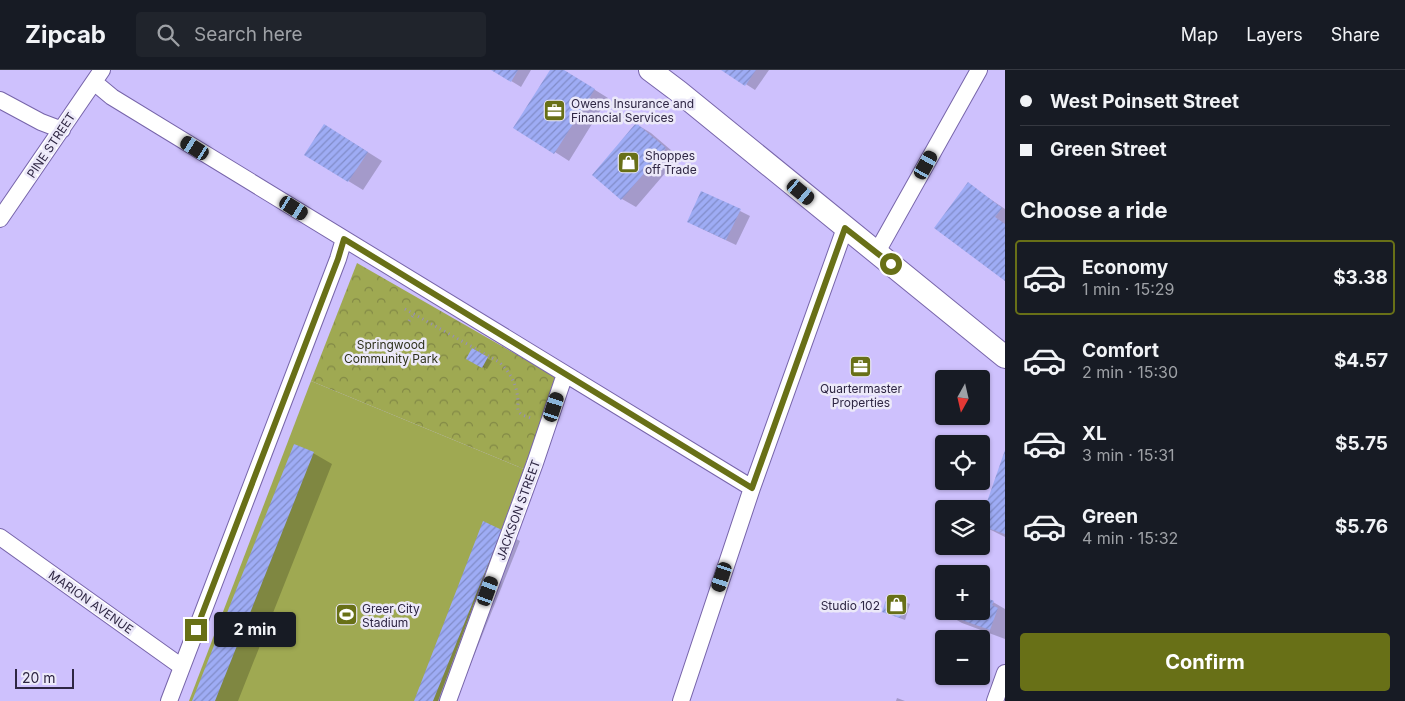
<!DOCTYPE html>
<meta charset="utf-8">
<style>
body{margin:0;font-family:Inter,sans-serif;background:#20242c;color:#f1f3f6;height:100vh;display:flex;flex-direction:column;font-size:19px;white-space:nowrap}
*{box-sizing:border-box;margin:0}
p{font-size:16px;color:#9ea1a6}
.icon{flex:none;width:28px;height:28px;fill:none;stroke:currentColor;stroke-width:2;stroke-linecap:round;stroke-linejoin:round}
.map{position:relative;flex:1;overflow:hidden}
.details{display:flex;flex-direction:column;background:#171b24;width:400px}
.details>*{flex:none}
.top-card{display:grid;align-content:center;height:110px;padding:0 15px;background:#171b24}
.needle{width:32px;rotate:188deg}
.buttons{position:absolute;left:935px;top:300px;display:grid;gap:10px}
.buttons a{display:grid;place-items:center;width:55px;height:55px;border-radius:5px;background:#171b24;box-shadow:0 1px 4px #0004;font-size:25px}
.scale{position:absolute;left:15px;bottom:12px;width:59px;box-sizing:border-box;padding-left:5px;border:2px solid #2e2643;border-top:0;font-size:14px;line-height:18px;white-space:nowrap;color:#2e2643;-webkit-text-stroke:4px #ece9f9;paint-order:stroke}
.end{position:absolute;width:22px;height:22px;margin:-11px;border:6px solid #687017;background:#fff;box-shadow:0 0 0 2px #fff}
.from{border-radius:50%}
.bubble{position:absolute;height:35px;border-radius:5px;background:#171b24;box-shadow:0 1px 4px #0004;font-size:16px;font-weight:700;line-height:35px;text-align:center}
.car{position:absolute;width:15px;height:30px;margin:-15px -8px;border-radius:6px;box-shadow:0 0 4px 1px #0007;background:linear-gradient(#222 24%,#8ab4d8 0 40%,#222 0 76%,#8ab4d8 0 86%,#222 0)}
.top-card b{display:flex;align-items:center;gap:18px;height:48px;font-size:19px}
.top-card b+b{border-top:1px solid #363941}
.top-card i{width:12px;height:12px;background:#f1f3f6}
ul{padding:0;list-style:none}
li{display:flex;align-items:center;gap:15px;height:75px;margin:0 10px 8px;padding:0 5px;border:2px solid transparent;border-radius:5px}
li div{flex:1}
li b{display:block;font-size:19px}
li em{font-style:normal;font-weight:700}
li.on{border-color:#687017}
li>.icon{width:45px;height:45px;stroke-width:1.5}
h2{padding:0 15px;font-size:22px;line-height:60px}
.primary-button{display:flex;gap:10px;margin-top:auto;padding:10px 15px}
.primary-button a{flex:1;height:58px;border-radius:5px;background:#687017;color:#fff;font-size:20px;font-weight:700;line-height:58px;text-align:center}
header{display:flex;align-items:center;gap:30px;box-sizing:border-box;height:70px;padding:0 25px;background:#171b24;border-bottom:1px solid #363941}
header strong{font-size:24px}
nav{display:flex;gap:28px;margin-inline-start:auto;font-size:18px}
.search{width:350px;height:45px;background:#20242c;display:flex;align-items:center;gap:12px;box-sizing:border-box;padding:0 18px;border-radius:5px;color:#9ea1a6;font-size:19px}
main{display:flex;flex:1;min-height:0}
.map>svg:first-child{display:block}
</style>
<header>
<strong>Zipcab</strong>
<div class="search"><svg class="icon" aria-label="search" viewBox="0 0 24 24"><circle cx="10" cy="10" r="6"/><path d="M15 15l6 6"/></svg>Search here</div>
<nav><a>Map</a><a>Layers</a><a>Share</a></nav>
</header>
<main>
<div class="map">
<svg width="1005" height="631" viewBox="0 0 1005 631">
<defs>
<pattern id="forest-crowns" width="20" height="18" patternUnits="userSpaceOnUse" patternTransform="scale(1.25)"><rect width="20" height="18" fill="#9fa952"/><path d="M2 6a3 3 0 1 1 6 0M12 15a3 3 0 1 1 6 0" fill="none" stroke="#828946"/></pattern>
<pattern id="building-hatch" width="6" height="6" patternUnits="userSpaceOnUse" patternTransform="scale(1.25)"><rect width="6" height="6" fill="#9eacf5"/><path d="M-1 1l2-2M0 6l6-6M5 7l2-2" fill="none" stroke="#818cc8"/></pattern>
</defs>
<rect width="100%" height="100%" fill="#cec1fd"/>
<path fill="#9fa952" d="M311,311L524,399L438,631H189Z"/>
<path fill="url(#forest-crowns)" d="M357,193L556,307L524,399L311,311Z"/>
<path fill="#0003" d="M493,0H531L521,17Z
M551,0H563L608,28L569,91L555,82Z
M724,0H769L755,20Z
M636,54L651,63L679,87L636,137L622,129L593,105Z
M339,64L382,91L363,120L306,85Z
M968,114L1005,139V210Z
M702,122L750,146L736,175L698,157Z
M473,280L492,291L487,299L468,289Z
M313,383L332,394L238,631H193Z
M1005,383V467L981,455Z
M501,461L520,471L456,631H415Z
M889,526L910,534L905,550L883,542Z
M993,532L1005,539V569L962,553L943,542L981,541Z
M897,628L905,631H896Z"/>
<path fill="url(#building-hatch)" d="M491,0H518L511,12Z
M550,0H564L595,19L554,84L513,58Z
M721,0H756L745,16Z
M636,53L666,78L621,130L592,105Z
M324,54L368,82L348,112L304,85Z
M968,112L1002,138L995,147L1005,154V211L934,158Z
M701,121L741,139L726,170L687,152Z
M472,278L488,287L482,298L466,289Z
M294,374L314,382L215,631H192Z
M1005,380V464L981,456V449Z
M483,451L502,460L433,631H414Z
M888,524L906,530L900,548L882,542Z
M981,526L994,531L992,535L998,538L990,560L942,543L944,537V541H981Z"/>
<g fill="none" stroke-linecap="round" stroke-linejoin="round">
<defs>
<path id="street" d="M94,12L112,27L752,418
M0,30L41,52L62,60
M0,149L102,0
M877,182L979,0
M0,467L182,597
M169,631L338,189L344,169
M448,631L535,393L565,304
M681,631L752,418L845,158
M995,631L1005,603"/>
<path id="secondary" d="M650,0L678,21L1005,287"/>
</defs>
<use href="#street" stroke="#7765aa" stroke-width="18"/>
<use href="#secondary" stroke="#7765aa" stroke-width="24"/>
<path stroke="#988dbe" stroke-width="3" stroke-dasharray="1 4" stroke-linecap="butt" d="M405,239L499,292C511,303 517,315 518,331C518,335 517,339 519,342C522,346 529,347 533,349
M409,251L414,244"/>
<use href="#street" stroke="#fff" stroke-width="16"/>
<use href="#secondary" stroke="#fff" stroke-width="22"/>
</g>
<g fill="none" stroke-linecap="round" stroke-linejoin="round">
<path stroke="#687017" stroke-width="6" d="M196,560L338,189L344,169L752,418L845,158L891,194"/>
</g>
<defs>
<symbol id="office-square" viewBox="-11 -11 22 22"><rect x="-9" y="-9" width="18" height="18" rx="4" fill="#687017" stroke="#ece9f9"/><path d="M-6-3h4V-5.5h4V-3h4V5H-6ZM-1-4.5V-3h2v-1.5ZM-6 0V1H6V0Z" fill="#fff"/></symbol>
<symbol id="shop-square" viewBox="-11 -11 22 22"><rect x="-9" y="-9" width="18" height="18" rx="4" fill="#687017" stroke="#ece9f9"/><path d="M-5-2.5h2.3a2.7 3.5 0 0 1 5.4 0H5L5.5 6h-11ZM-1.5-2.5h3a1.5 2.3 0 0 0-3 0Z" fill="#fff"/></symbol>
<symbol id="stadium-square" viewBox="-11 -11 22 22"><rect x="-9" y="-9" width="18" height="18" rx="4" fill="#687017" stroke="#ece9f9"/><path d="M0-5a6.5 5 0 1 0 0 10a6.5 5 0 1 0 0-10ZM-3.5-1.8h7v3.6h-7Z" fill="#fff"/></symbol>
</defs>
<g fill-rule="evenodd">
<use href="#office-square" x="542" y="28" width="25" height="25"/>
<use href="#shop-square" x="616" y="80" width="25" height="25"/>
<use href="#office-square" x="848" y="284" width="25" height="25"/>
<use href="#shop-square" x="884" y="522" width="25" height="25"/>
<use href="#stadium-square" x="334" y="532" width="25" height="25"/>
</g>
<g text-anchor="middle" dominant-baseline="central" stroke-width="5" stroke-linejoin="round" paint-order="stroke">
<g font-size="12" fill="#2e2643" stroke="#ece9f9" text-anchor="start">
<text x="571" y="33">Owens Insurance and<tspan x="571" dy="14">Financial Services</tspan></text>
<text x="645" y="85">Shoppes<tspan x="645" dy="14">off Trade</tspan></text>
<text x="861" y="318" text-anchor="middle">Quartermaster<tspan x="861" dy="14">Properties</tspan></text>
<text x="880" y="535" text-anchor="end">Studio 102</text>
<text x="362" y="538">Greer City<tspan x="362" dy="14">Stadium</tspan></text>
</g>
<g font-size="12" fill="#2e2643" stroke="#ece9f9">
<text transform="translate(51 75) rotate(-56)">PINE STREET</text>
<text transform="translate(518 440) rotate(-70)">JACKSON STREET</text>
<text transform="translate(91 532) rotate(35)">MARION AVENUE</text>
</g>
<g font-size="12" fill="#2f321c" stroke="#ece9f9">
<text x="391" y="274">Springwood<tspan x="391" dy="14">Community Park</tspan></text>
</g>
</g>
</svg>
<div class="buttons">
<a><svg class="needle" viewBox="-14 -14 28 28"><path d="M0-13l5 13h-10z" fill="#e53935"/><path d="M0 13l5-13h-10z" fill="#9ea1a6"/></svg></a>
<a><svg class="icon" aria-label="locate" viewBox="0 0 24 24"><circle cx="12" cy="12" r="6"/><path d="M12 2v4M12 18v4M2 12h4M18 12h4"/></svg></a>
<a><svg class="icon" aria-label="layers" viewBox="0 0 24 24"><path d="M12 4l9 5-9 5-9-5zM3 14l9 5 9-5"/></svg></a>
<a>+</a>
<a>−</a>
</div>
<div class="scale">20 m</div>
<i class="end from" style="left:891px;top:194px"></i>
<i class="end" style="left:196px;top:560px"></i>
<div class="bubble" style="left:214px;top:542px;width:82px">2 min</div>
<i class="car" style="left:195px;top:78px;rotate:302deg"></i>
<i class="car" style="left:926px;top:95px;rotate:29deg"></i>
<i class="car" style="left:801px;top:122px;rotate:130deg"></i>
<i class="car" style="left:294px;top:138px;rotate:122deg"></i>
<i class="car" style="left:554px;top:337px;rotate:18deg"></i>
<i class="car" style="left:722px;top:507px;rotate:198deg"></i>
<i class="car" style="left:488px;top:521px;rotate:20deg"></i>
</div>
<section class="details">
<div class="top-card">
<b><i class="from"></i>West Poinsett Street</b>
<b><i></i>Green Street</b>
</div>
<h2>Choose a ride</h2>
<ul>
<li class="on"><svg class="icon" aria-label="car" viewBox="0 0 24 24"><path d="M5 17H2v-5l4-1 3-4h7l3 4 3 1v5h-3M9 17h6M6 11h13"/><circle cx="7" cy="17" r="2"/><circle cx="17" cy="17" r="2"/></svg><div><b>Economy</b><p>1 min · 15:29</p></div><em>$3.38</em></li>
<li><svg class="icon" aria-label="car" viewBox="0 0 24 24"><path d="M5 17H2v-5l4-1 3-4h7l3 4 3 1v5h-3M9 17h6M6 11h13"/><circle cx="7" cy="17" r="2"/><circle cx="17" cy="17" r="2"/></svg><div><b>Comfort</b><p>2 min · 15:30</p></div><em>$4.57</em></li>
<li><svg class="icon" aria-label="car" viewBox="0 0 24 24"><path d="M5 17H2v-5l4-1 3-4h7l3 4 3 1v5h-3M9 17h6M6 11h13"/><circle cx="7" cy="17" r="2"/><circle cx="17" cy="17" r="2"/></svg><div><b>XL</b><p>3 min · 15:31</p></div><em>$5.75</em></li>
<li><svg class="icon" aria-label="car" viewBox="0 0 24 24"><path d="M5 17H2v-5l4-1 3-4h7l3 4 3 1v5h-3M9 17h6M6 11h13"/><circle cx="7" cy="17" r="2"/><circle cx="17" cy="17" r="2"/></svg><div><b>Green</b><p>4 min · 15:32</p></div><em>$5.76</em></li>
</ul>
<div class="primary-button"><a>Confirm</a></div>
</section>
</main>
